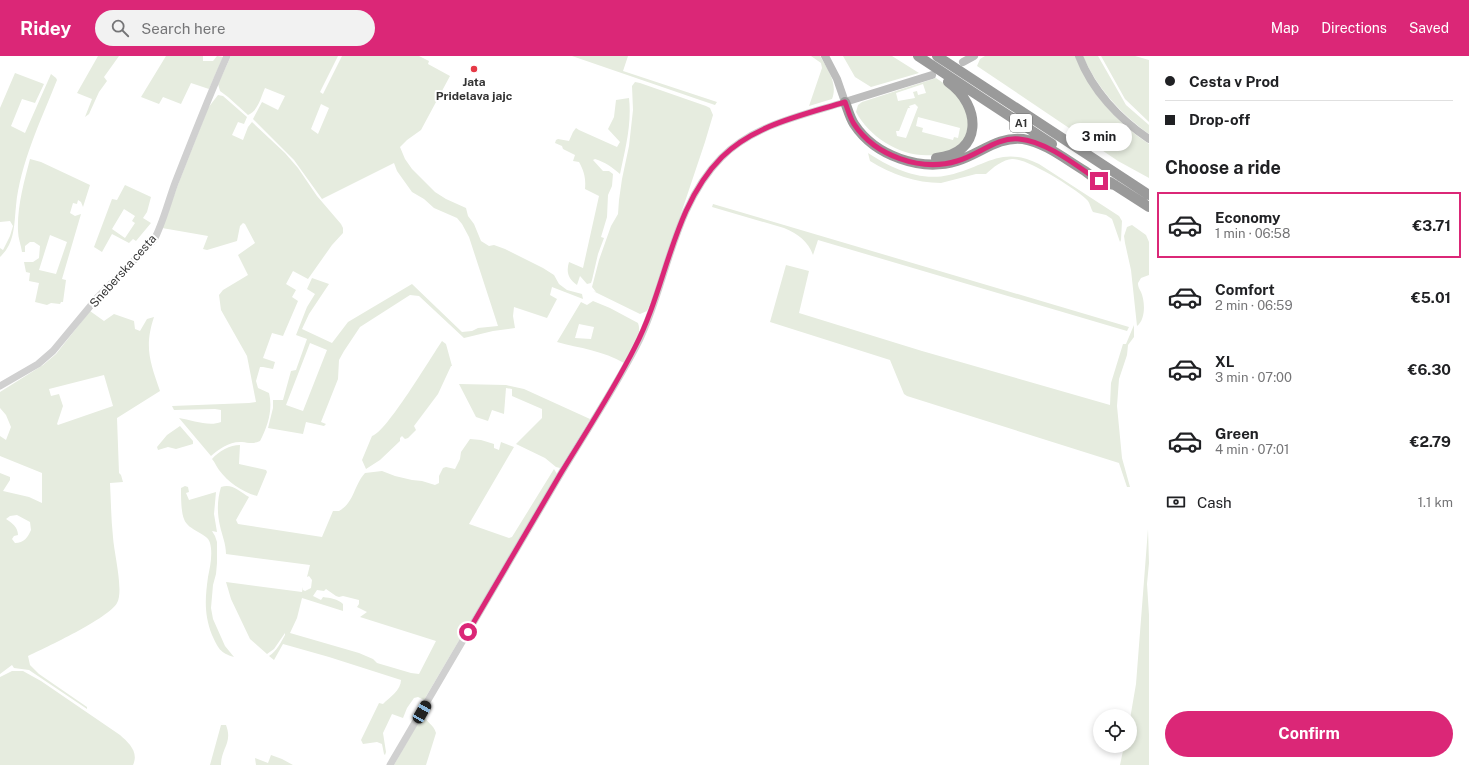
<!DOCTYPE html>
<meta charset="utf-8">
<style>
body{margin:0;font-family:"Public Sans",sans-serif;background:#f2f2f2;color:#202124;height:100vh;display:flex;flex-direction:column;font-size:15px;white-space:nowrap}
*{box-sizing:border-box;margin:0}
p{font-size:13px;color:#757577}
.icon{flex:none;width:22px;height:22px;fill:none;stroke:currentColor;stroke-width:2;stroke-linecap:round;stroke-linejoin:round}
.map{position:relative;flex:1;overflow:hidden}
.drawer{display:flex;flex-direction:column;background:#fff;width:320px}
.drawer>*{flex:none}
.banner{display:grid;align-content:center;height:88px;padding:0 16px;background:#fff}
.controls{position:absolute;left:1093px;top:653px;display:grid;gap:8px}
.controls a{display:grid;place-items:center;width:44px;height:44px;border-radius:50%;background:#fff;box-shadow:0 2px 6px #0003;font-size:20px}
.end{position:absolute;width:18px;height:18px;margin:-9px;border:5px solid #db2777;background:#fff;box-shadow:0 0 0 2px #fff}
.from{border-radius:50%}
.bubble{position:absolute;height:28px;border-radius:14px;background:#fff;box-shadow:0 2px 6px #0003;font-size:13px;font-weight:700;line-height:28px;text-align:center}
.car{position:absolute;width:12px;height:24px;margin:-12px -6px;border-radius:5px;box-shadow:0 0 3px 1px #0007;background:linear-gradient(#222 24%,#8ab4d8 0 40%,#222 0 76%,#8ab4d8 0 86%,#222 0)}
.banner b{display:flex;align-items:center;gap:14px;height:38px;font-size:15px}
.banner b+b{border-top:1px solid #e0e0e0}
.banner i{width:10px;height:10px;background:#202124}
ul{padding:0;list-style:none}
li{display:flex;align-items:center;gap:12px;height:66px;margin:0 8px 6px;padding:0 8px;border:2px solid transparent;border-radius:0px}
li div{flex:1}
li b{display:block;font-size:15px}
li em{font-style:normal;font-weight:700}
li.current{border-color:#db2777}
li>.icon{width:36px;height:36px;stroke-width:1.5}
h2{padding:0 16px;font-size:18px;line-height:48px}
.pay{display:flex;align-items:center;gap:10px;height:44px;padding:0 16px;font-size:15px}
.pay p{margin-inline-start:auto}
.cta{display:flex;gap:8px;margin-top:auto;padding:8px 16px}
.cta a{flex:1;height:46px;border-radius:24px;background:#db2777;color:#fff;font-size:16px;font-weight:700;line-height:46px;text-align:center}
header{display:flex;align-items:center;gap:24px;box-sizing:border-box;height:56px;padding:0 20px;background:#db2777;color:#fff}
header strong{font-size:19px}
nav{display:flex;gap:22px;margin-inline-start:auto;font-size:14px}
.search{width:280px;height:36px;background:#f2f2f2;display:flex;align-items:center;gap:10px;box-sizing:border-box;padding:0 14px;border-radius:22px;color:#757577;font-size:15px}
main{display:flex;flex:1;min-height:0}
.map>svg:first-child{display:block}
</style>
<header>
<strong>Ridey</strong>
<div class="search"><svg class="icon" aria-label="search" viewBox="0 0 24 24"><circle cx="10" cy="10" r="6"/><path d="M15 15l6 6"/></svg>Search here</div>
<nav><a>Map</a><a>Directions</a><a>Saved</a></nav>
</header>
<main>
<div class="map">
<svg width="1149" height="709" viewBox="0 0 1149 709">
<rect width="100%" height="100%" fill="#fff"/>
<path fill="#e6ecdf" fill-rule="evenodd" d="M98,0H119L104,21L107,25L99,36L89,58L85,61L92,43L77,37Z
M166,0H203V5H213L217,0L223,1L209,33L191,27L181,48L163,41L159,48L141,41Z
M231,0H338L320,36L323,38L342,0H419L429,5L428,8L450,20L421,74L407,84L400,91L405,103L412,113L435,136L446,143L466,152L468,160L474,168L481,185L489,190L494,189L505,193L543,212L554,219L559,228L567,234L582,238L583,243L552,231L550,239L557,243L547,262L514,251L513,260L515,272L493,275L464,282L419,240L410,239L360,271L344,295L339,304L338,323L321,366L326,368L324,370L306,366L303,378L268,372L273,352V344H283L291,315L296,314L307,283L296,279L307,251L315,238L307,233L312,222L329,228L309,258L302,273L332,287L348,266L412,228L462,276L472,275L478,272L498,270L469,181L462,168L457,162L434,152L424,143L412,136L397,115L394,107L322,143L294,104L253,63L262,46L278,54L285,40L265,32C261,41 258,55 248,59L228,41L220,35L218,28ZM321,48L329,52L318,78L311,73ZM310,287L327,294L303,355L286,349Z
M572,0H628L623,15L717,46L715,49L700,44Z
M811,0H820C828,13 838,28 832,43L809,50L822,12L821,7Z
M843,0H892L919,17L871,31L855,21Z
M985,0H1075C1091,37 1116,66 1149,88V122L1118,105L977,10L980,3Z
M1083,0H1098L1126,49L1149,69V78C1121,58 1097,32 1083,0Z
M1101,0H1135L1149,4V66L1125,43Z
M15,17L44,28L35,47L22,43L11,70L25,77L51,18L56,22L57,24C41,64 20,108 16,150C14,169 15,187 0,201V192L3,194L10,180L13,170L10,165L0,166V52Z
M936,22L955,35L967,51L969,77C966,81 962,89 958,92C955,94 949,95 946,96C913,108 872,86 856,56L858,49L862,46ZM923,28L926,37L918,39L917,35L913,36L915,42L898,45L896,37ZM915,48L918,51L906,82L897,80L896,75H899L908,52H910L909,50ZM918,61L960,72L958,82L954,81L953,84L922,76L923,72L916,70Z
M635,26L640,27L706,50L710,52L713,59L705,86L653,241L647,255L640,258L593,235L596,236L592,231L599,204L611,170L618,158L619,144L622,123L629,90L633,54L632,30Z
M218,39L223,40L247,61L244,68L238,66L232,79L243,84L248,71L252,66L285,97L298,112L317,140L341,168L343,172V177L332,189L308,223L293,215L286,228L296,234L292,241L298,245L283,280L272,277L263,302L275,306L273,313L263,311H260L256,325L258,332L269,337C273,353 268,370 260,385C254,388 249,387 242,386C230,385 219,393 211,400L179,362C192,364 209,371 221,366V354L215,353L174,354L172,350L249,347L256,346L247,300L221,254L219,239L223,234L248,219L238,199L255,187L245,168L243,167L240,170L237,185L207,194L203,193L208,180L162,172L179,126L208,52Z
M629,42C632,68 625,94 620,118C612,111 605,106 595,103L593,104L603,115H609L613,118L612,130L608,139L607,161L601,181L604,182L598,198L592,224L591,227L587,228L580,220L577,229C568,223 566,216 569,206L583,212L599,140L585,133C586,122 584,115 579,106L573,105L575,99L563,93L562,90L555,87L556,84L558,83L569,85L573,76L576,72L579,74L617,91L620,86L608,73L614,61L616,44Z
M868,97C891,112 920,126 949,119C985,111 1001,89 1039,108L1119,160L1122,165L1121,184L1120,186L1112,163L1106,159L1093,156C1091,153 1090,148 1088,145C1078,134 1027,102 1012,103C1004,103 992,112 986,118H976L941,127C916,127 891,118 870,105Z
M30,103L41,106L90,129L83,151L81,146L78,144L77,148L73,147L70,157L75,160L81,158L62,223L66,224L63,246H61L60,248L51,247L47,249L35,246L39,227L29,225L30,217L26,216L24,206H33L39,202L40,190L34,186H30L25,190V196H22C21,189 18,182 18,175C17,151 24,126 30,103ZM50,179L67,186L56,218L39,214Z
M125,129L151,141L147,156L143,162L151,167L136,185L133,183L129,187L112,178L102,196L94,191L112,143L117,144ZM124,153L135,160L132,165L135,167L125,182L112,173Z
M713,148L1129,271L1127,275L818,184L813,199C808,185 798,178 784,172L712,151Z
M1132,169L1146,179L1149,186V219L1141,222L1138,227C1138,231 1139,232 1141,236C1145,245 1146,263 1137,270L1131,214L1125,187L1124,180L1127,171Z
M786,209L809,215L799,257L922,295L1110,349L1111,327L1123,288H1126L1134,269V281L1128,289L1127,299L1119,323L1117,350L1122,402L1130,431H1127L1119,407L907,340L904,338L890,304L770,266Z
M593,245L610,252L638,267C643,280 630,296 624,307C604,295 579,292 557,286L581,246L587,249ZM579,268L594,271L591,283L575,282Z
M90,255L104,265L114,258L134,265L135,273L140,275L147,263L154,261C144,291 150,306 160,335L117,362L119,417L121,419L123,426L110,427C111,445 111,463 113,481C114,497 124,535 117,547C109,562 45,592 28,600L30,609L39,618L87,651V653L29,614L14,612L12,609L0,618V417L10,421V424L3,435L29,441L42,447V417L0,400V380L6,384L11,371L6,359L0,352V336L43,309L56,298ZM104,319L113,350L58,369L57,368L63,350L59,338L51,340L49,333ZM17,459L30,466L31,474C28,481 24,487 15,487L12,483L14,480L18,479C18,471 12,467 6,463L10,460Z
M442,285L446,288L452,310H451L438,338L414,370L416,374L408,382L405,383L402,380L400,382V385L380,404L366,413L362,404L372,380C386,377 431,301 442,285Z
M459,328L506,329L524,333L590,363L560,412L556,411L545,402L516,388L542,362V353L512,340V333L506,332L504,358L492,354L488,365L476,361Z
M180,370L193,385V388L176,393L168,391L158,394L157,391L167,379Z
M470,383L481,384L494,388V392L499,394L501,386L514,391L469,468L509,482L512,481L554,413L557,418L424,644L418,641L414,642L407,652L403,662L392,658L383,677L386,696L385,699L384,698L382,688L377,686L363,688L361,684L379,647L383,648C390,641 401,634 401,624L329,601L283,588L274,604L269,600C277,595 281,586 285,579V577L274,593L267,598L250,583L231,543L226,526L302,536L303,531V534L305,535L311,532L312,524L309,520L307,521L310,509L226,498C226,488 222,479 220,470C217,457 217,444 221,431C232,427 239,435 249,441L236,464L238,468L322,481L333,455H339C354,447 354,429 365,417L382,415L395,420L412,424L422,425L435,429L439,427V420L443,412L446,411L455,413L460,403L461,396ZM326,533L336,540L339,541L343,540L359,544V548L357,551L367,556L360,561L436,585L419,618L411,617L377,607L373,603L359,597L290,577L297,562L302,542L343,555V548C338,543 330,542 323,541L321,544L313,540L317,534L324,535Z
M240,389L239,408L266,414L267,416L257,440C242,436 228,426 219,414C216,410 215,406 212,403C219,395 230,389 240,389Z
M185,430L188,431L189,436L186,437L189,444L216,436L214,458L217,476L212,475L215,480L217,486V507L216,518L213,529L211,552L213,563L225,590L234,601C220,597 218,592 212,579C204,558 205,543 208,521C210,511 213,498 210,487C208,477 188,475 184,463C181,456 181,440 181,432Z
M1148,473L1149,507L1147,528L1149,559V709H1120L1124,690H1130V663L1136,628Z
M12,615H23L41,625L120,679C129,687 139,696 133,709H0V621Z
M424,656C424,666 434,668 436,677L426,709H394Z
M221,669H226C233,687 221,692 221,709H210Z
M271,699L282,703L293,709H256L255,702L268,707Z"/>
<g fill="none" stroke-linecap="round" stroke-linejoin="round">
<path stroke="#d0d0d0" stroke-width="7" d="M0,330L38,308L53,295L97,242L154,184C163,167 168,146 175,127C192,84 208,42 227,0
M390,709C446,614 501,519 557,424C583,380 612,337 636,291C667,230 672,152 721,102C753,69 803,59 845,46"/>
<path stroke="#bdbdbd" stroke-width="8" d="M825,0L837,23L845,46L932,19
M1079,0C1092,34 1119,63 1149,83
M963,6L974,0"/>
<path stroke="#9a9a9a" stroke-width="10" d="M918,0L1052,88
M937,0L1149,139
M845,46C848,54 850,62 854,68C875,100 921,116 957,105C980,98 998,80 1023,83C1046,87 1065,103 1085,115C1089,118 1095,123 1100,125C1105,127 1110,128 1115,129
M936,102C983,98 982,50 948,26
M1110,126L1149,151"/>
</g>
<g fill="none" stroke-linecap="round" stroke-linejoin="round">
<path stroke="#db2777" stroke-width="5" d="M468,576C499,523 530,470 561,417C586,376 613,335 635,291C667,230 672,151 722,101C754,69 803,59 845,46C848,54 850,62 854,68C875,100 921,116 957,105C979,99 996,81 1019,83C1046,85 1077,110 1099,125"/>
</g>
<circle fill="#e63946" stroke="#fff" stroke-width="1.5" cx="474" cy="13" r="4"/>
<g text-anchor="middle" dominant-baseline="central" stroke-width="4" stroke-linejoin="round" paint-order="stroke">
<rect fill="#fff" stroke="#707070" stroke-width="1" x="1010" y="58" width="22" height="18" rx="3"/>
<g font-size="11" font-weight="bold" fill="#333">
<text x="1021" y="67">A1</text>
</g>
<g font-size="12" font-weight="bold" fill="#333" stroke="#fff">
<text x="474" y="26">Jata<tspan x="474" dy="14">Pridelava jajc</tspan></text>
</g>
<g font-size="12" fill="#333" stroke="#fff">
<text transform="translate(123 215) rotate(-48)">Sneberska cesta</text>
</g>
</g>
</svg>
<div class="controls">
<a><svg class="icon" aria-label="locate" viewBox="0 0 24 24"><circle cx="12" cy="12" r="6"/><path d="M12 2v4M12 18v4M2 12h4M18 12h4"/></svg></a>
</div>
<i class="end from" style="left:468px;top:576px"></i>
<i class="end" style="left:1099px;top:125px"></i>
<div class="bubble" style="left:1066px;top:67px;width:66px">3 min</div>
<i class="car" style="left:422px;top:656px;rotate:30deg"></i>
</div>
<section class="drawer">
<div class="banner">
<b><i class="from"></i>Cesta v Prod</b>
<b><i></i>Drop-off</b>
</div>
<h2>Choose a ride</h2>
<ul>
<li class="current"><svg class="icon" aria-label="car" viewBox="0 0 24 24"><path d="M5 17H2v-5l4-1 3-4h7l3 4 3 1v5h-3M9 17h6M6 11h13"/><circle cx="7" cy="17" r="2"/><circle cx="17" cy="17" r="2"/></svg><div><b>Economy</b><p>1 min · 06:58</p></div><em>€3.71</em></li>
<li><svg class="icon" aria-label="car" viewBox="0 0 24 24"><path d="M5 17H2v-5l4-1 3-4h7l3 4 3 1v5h-3M9 17h6M6 11h13"/><circle cx="7" cy="17" r="2"/><circle cx="17" cy="17" r="2"/></svg><div><b>Comfort</b><p>2 min · 06:59</p></div><em>€5.01</em></li>
<li><svg class="icon" aria-label="car" viewBox="0 0 24 24"><path d="M5 17H2v-5l4-1 3-4h7l3 4 3 1v5h-3M9 17h6M6 11h13"/><circle cx="7" cy="17" r="2"/><circle cx="17" cy="17" r="2"/></svg><div><b>XL</b><p>3 min · 07:00</p></div><em>€6.30</em></li>
<li><svg class="icon" aria-label="car" viewBox="0 0 24 24"><path d="M5 17H2v-5l4-1 3-4h7l3 4 3 1v5h-3M9 17h6M6 11h13"/><circle cx="7" cy="17" r="2"/><circle cx="17" cy="17" r="2"/></svg><div><b>Green</b><p>4 min · 07:01</p></div><em>€2.79</em></li>
</ul>
<div class="pay"><svg class="icon" aria-label="cash" viewBox="0 0 24 24"><path d="M3 7h18v10H3z"/><circle cx="12" cy="12" r="2"/></svg>Cash<p>1.1 km</p></div>
<div class="cta"><a>Confirm</a></div>
</section>
</main>
